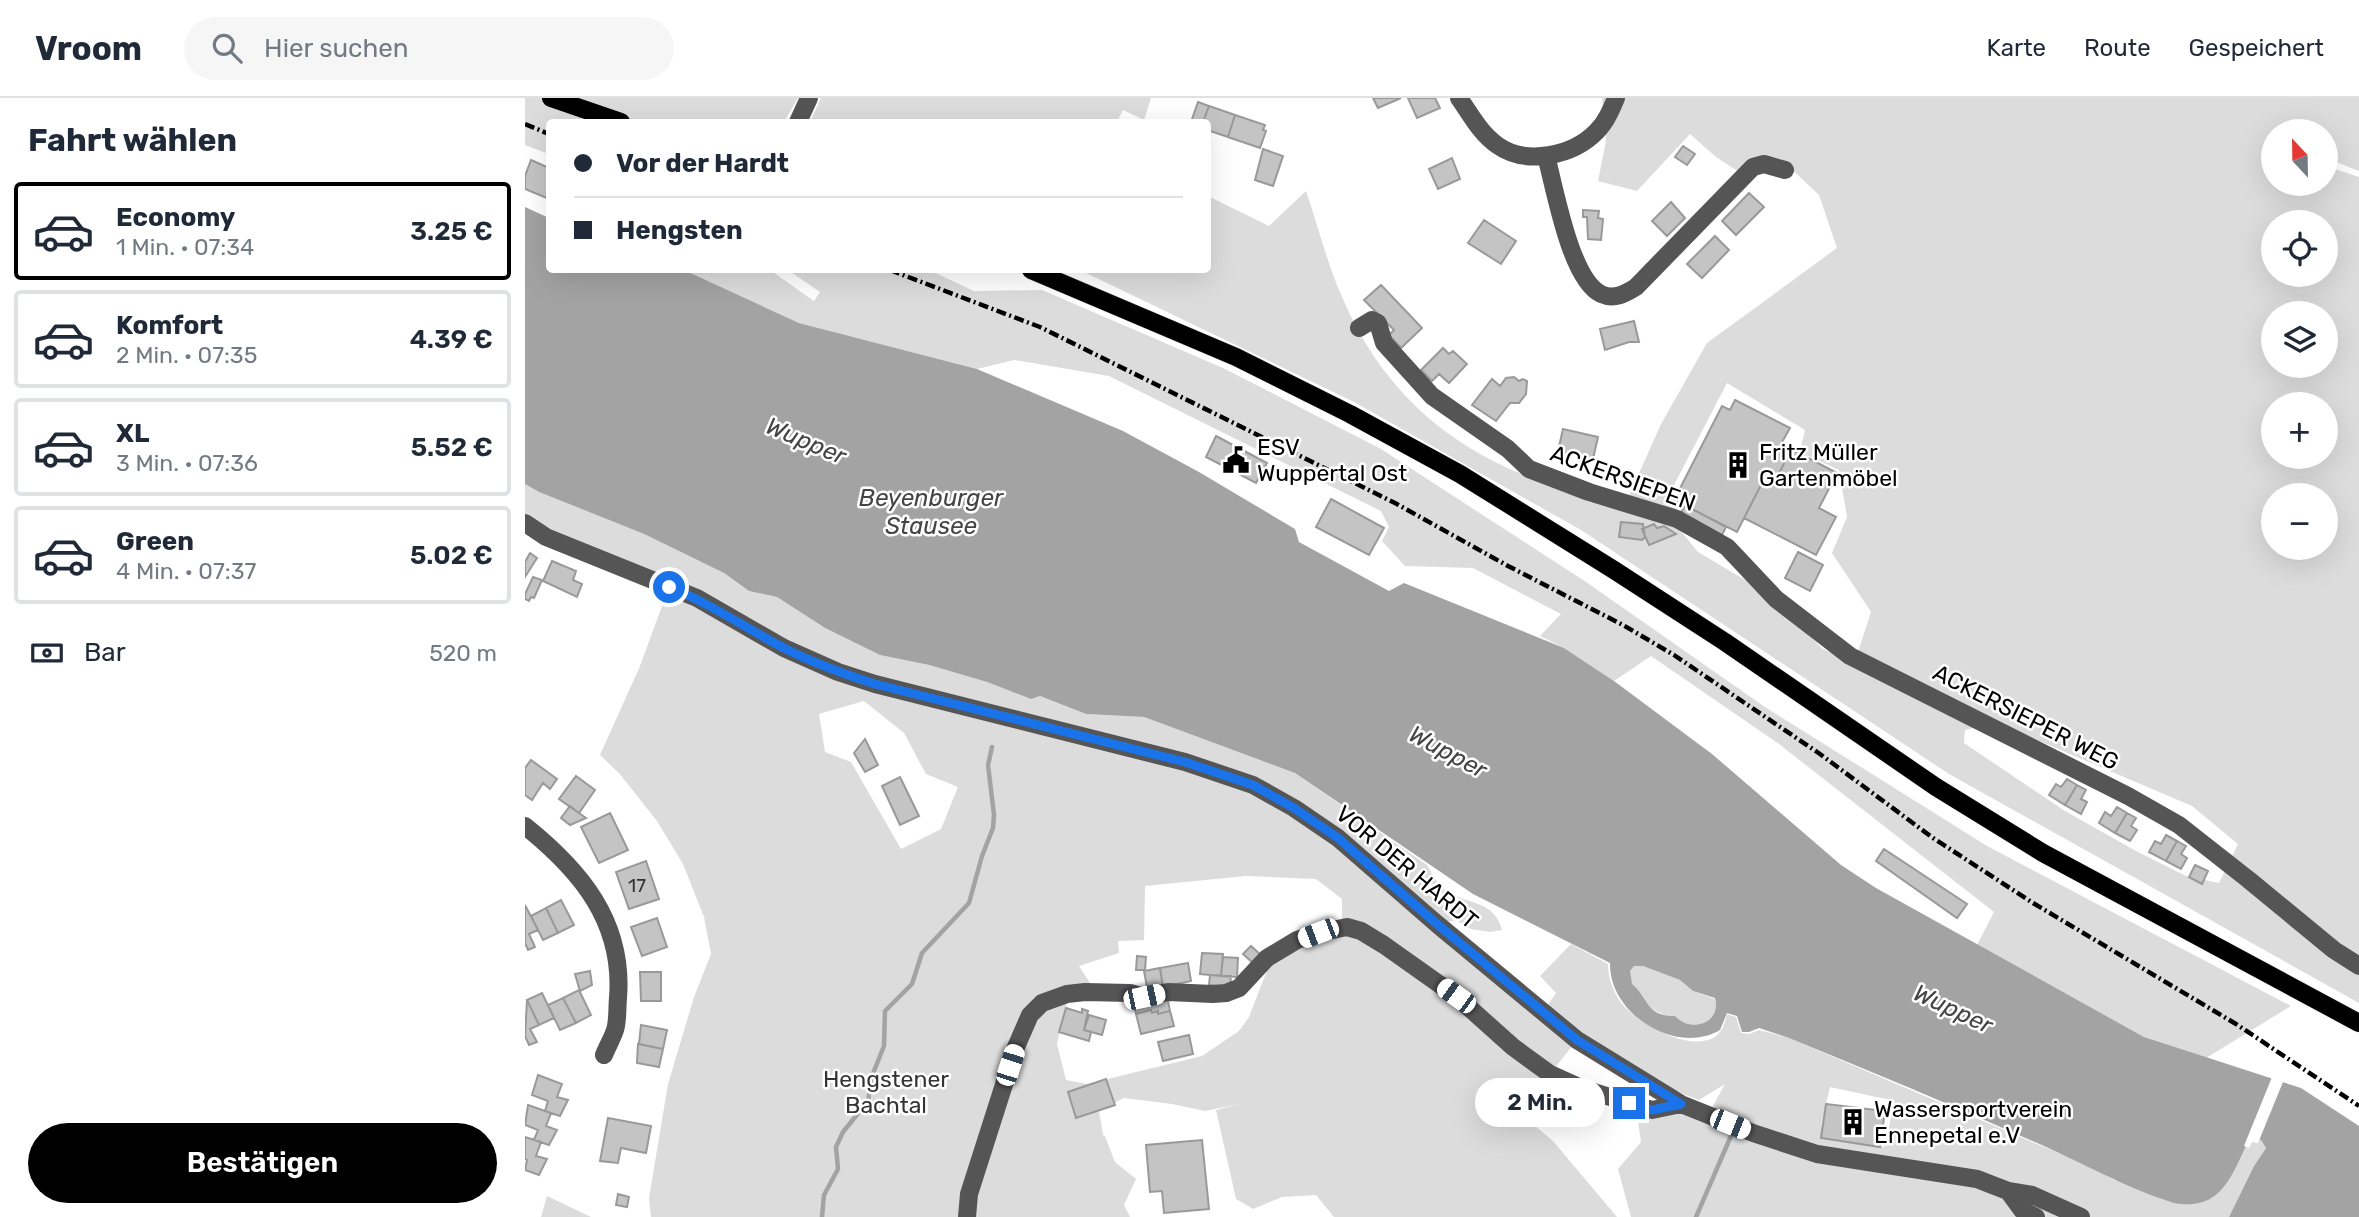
<!DOCTYPE html>
<html lang="de">
<meta charset="utf-8">
<style>
body{margin:0;font-family:Rubik,sans-serif;background:#f6f6f7;color:#1f2937;height:100vh;display:flex;flex-direction:column;font-size:26px;white-space:nowrap}
*{box-sizing:border-box;margin:0}
p{font-size:23px;color:#747a83}
.icon{flex:none;width:38px;height:38px;fill:none;stroke:currentColor;stroke-width:2;stroke-linecap:round;stroke-linejoin:round}
.map{position:relative;flex:1;overflow:hidden}
.sheet{display:flex;flex-direction:column;background:#fff;width:525px}
.sheet>*{flex:none}
.top-card{position:absolute;left:21px;top:21px;width:665px;height:154px;border-radius:7px;box-shadow:0 7px 28px #0002;display:grid;align-content:center;height:154px;padding:0 28px;background:#fff}
.needle{width:46px;rotate:338deg}
.controls{position:absolute;left:1736px;top:21px;display:grid;gap:14px}
.controls a{display:grid;place-items:center;width:77px;height:77px;border-radius:50%;background:#fff;box-shadow:0 7px 28px #0002;font-size:35px}
.end{position:absolute;width:32px;height:32px;margin:-16px;border:9px solid #1a73e8;background:#fff;box-shadow:0 0 0 4px #fff}
.from{border-radius:50%}
.bubble{position:absolute;height:49px;border-radius:24px;background:#fff;box-shadow:0 7px 28px #0002;font-size:23px;font-weight:600;line-height:49px;text-align:center}
.car{position:absolute;width:21px;height:42px;margin:-21px -10px;border-radius:9px;box-shadow:0 0 5px 2px #0007;background:linear-gradient(#fff 24%,#345 0 40%,#fff 0 76%,#345 0 86%,#fff 0)}
.top-card b{display:flex;align-items:center;gap:24px;height:66px;font-size:26px}
.top-card b+b{border-top:2px solid #e0e1e3}
.top-card i{width:18px;height:18px;background:#1f2937}
ul{padding:0;list-style:none}
li{display:flex;align-items:center;gap:21px;height:98px;margin:0 14px 10px;padding:0 14px;border:4px solid #e0e1e3;border-radius:7px}
li div{flex:1}
li b{display:block;font-size:26px}
li em{font-style:normal;font-weight:600}
li.selected{border-color:#000}
li>.icon{width:63px;height:63px;stroke-width:1.5}
h2{padding:0 28px;font-size:32px;line-height:84px}
.pay{display:flex;align-items:center;gap:18px;height:77px;padding:0 28px;font-size:26px}
.pay p{margin-inline-start:auto}
.cta{display:flex;gap:14px;margin-top:auto;padding:14px 28px}
.cta a{flex:1;height:80px;border-radius:42px;background:#000;color:#fff;font-size:28px;font-weight:600;line-height:80px;text-align:center}
header{display:flex;align-items:center;gap:42px;box-sizing:border-box;height:98px;padding:0 35px;background:#fff;border-bottom:2px solid #e0e1e3}
header strong{font-size:33px}
nav{display:flex;gap:38px;margin-inline-start:auto;font-size:24px}
.search{width:490px;height:63px;background:#f6f6f7;display:flex;align-items:center;gap:18px;box-sizing:border-box;padding:0 24px;border-radius:38px;color:#747a83;font-size:26px}
main{display:flex;flex:1;min-height:0}
.map>svg:first-child{display:block}
</style>
<header>
<strong>Vroom</strong>
<div class="search"><svg class="icon" aria-label="search" viewBox="0 0 24 24"><circle cx="10" cy="10" r="6"/><path d="M15 15l6 6"/></svg>Hier suchen</div>
<nav><a>Karte</a><a>Route</a><a>Gespeichert</a></nav>
</header>
<main>
<section class="sheet">
<h2>Fahrt wählen</h2>
<ul>
<li class="selected"><svg class="icon" aria-label="car" viewBox="0 0 24 24"><path d="M5 17H2v-5l4-1 3-4h7l3 4 3 1v5h-3M9 17h6M6 11h13"/><circle cx="7" cy="17" r="2"/><circle cx="17" cy="17" r="2"/></svg><div><b>Economy</b><p>1 Min. · 07:34</p></div><em>3.25 €</em></li>
<li><svg class="icon" aria-label="car" viewBox="0 0 24 24"><path d="M5 17H2v-5l4-1 3-4h7l3 4 3 1v5h-3M9 17h6M6 11h13"/><circle cx="7" cy="17" r="2"/><circle cx="17" cy="17" r="2"/></svg><div><b>Komfort</b><p>2 Min. · 07:35</p></div><em>4.39 €</em></li>
<li><svg class="icon" aria-label="car" viewBox="0 0 24 24"><path d="M5 17H2v-5l4-1 3-4h7l3 4 3 1v5h-3M9 17h6M6 11h13"/><circle cx="7" cy="17" r="2"/><circle cx="17" cy="17" r="2"/></svg><div><b>XL</b><p>3 Min. · 07:36</p></div><em>5.52 €</em></li>
<li><svg class="icon" aria-label="car" viewBox="0 0 24 24"><path d="M5 17H2v-5l4-1 3-4h7l3 4 3 1v5h-3M9 17h6M6 11h13"/><circle cx="7" cy="17" r="2"/><circle cx="17" cy="17" r="2"/></svg><div><b>Green</b><p>4 Min. · 07:37</p></div><em>5.02 €</em></li>
</ul>
<div class="pay"><svg class="icon" aria-label="cash" viewBox="0 0 24 24"><path d="M3 7h18v10H3z"/><circle cx="12" cy="12" r="2"/></svg>Bar<p>520 m</p></div>
<div class="cta"><a>Bestätigen</a></div>
</section>
<div class="map">
<svg width="1834" height="1119" viewBox="0 0 1834 1119">
<rect width="100%" height="100%" fill="#fff"/>
<path fill="#dcdcdc" fill-rule="evenodd" d="M0,0H273L259,24H24V56L0,47Z
M296,0H626L619,22L598,12L592,24H285Z
M1077,0H1834V73L1801,60V33H1748V86H1801V68L1834,79V905L1424,676L1056,432L829,304L555,172H682L683,98L744,128L781,93C793,128 802,165 817,199C854,286 916,345 1004,379C1034,390 1072,393 1103,400L1136,326L1182,245L1312,150L1294,97L1260,65L1214,74L1191,59L1165,36L1112,93L1073,83L1081,43ZM1748,124H1801V177H1748ZM1748,215H1801V268H1748ZM1202,285L1280,332L1275,354L1314,372L1322,419L1307,455L1346,514L1329,566L1298,551L1237,492L1173,454L1155,432L1149,387ZM1748,306H1801V359H1748ZM1748,397H1801V450H1748ZM1457,628L1491,633L1667,708L1713,746L1694,785L1661,778L1611,753L1540,713L1439,645L1440,632Z
M159,172H245L289,203L295,194L263,172H404L449,193L517,192L698,270L856,351L1061,484L1240,609L1462,748L1766,908L1681,960L1619,939L1452,847L1469,814L1254,646L1126,558L1089,583L1039,550L1015,538L1036,516L948,470L880,468L857,443L864,429L856,413L584,278L489,262L452,271L274,225Z
M0,386L14,394L119,436L199,475L224,493L252,499L300,530L355,557L404,567L462,584L506,601L515,598L561,616L619,619L770,675L902,767C908,777 912,787 923,794C944,807 969,802 977,832L965,834L946,831L931,822L913,826L1052,942L1025,976L986,1008L1028,1043L1092,1119H809L791,1097L757,1099L728,1111L711,1101L691,1012L714,1006L680,1013L647,1006L599,1000L574,1013L578,1037L580,1038L590,1064L611,1081L599,1107L605,1119H126L124,1100L143,986L169,899L186,856L179,819L158,766L132,723L94,675L75,657L115,568L144,489L0,425ZM339,603L379,635L401,676L433,689L416,731L376,751L326,664L300,654L294,616ZM721,778L791,781L817,801V830L766,852L743,870L724,919L714,933L677,958L562,986L541,982L532,946L542,903L567,888L554,868L594,855L593,843L619,842L620,788Z
M1046,846L1083,866C1083,880 1088,894 1097,906C1113,926 1178,963 1197,931C1199,927 1201,921 1202,916L1211,919L1216,935L1224,936L1234,932L1264,940L1566,1069L1589,1082L1687,1100L1726,1040L1736,1042L1741,1050L1729,1068L1704,1119H1106L1093,1071L1116,1044L1113,1023L1133,1010L1183,1017L1200,986L1174,1002C1118,982 1067,945 1022,908L1031,895L1015,878ZM1305,989L1370,1003L1359,1049L1296,1028Z
M1109,868H1118L1155,882L1168,893L1190,901C1197,926 1166,935 1150,918C1128,918 1104,896 1105,873Z
M22,1098L66,1119H16Z"/>
<path fill="#a3a3a3" fill-rule="evenodd" d="M0,109L24,120V172H159L274,225L452,271L598,333L674,374L770,431L774,444L864,493L879,485L1039,550L1089,583L1187,656L1316,767L1351,790L1619,939L1776,990L1834,1028V1119H1704L1729,1068L1741,1050L1736,1042L1725,1040C1713,1062 1703,1099 1674,1105C1665,1107 1652,1107 1643,1103C1600,1089 1561,1067 1521,1049C1436,1011 1350,975 1264,940L1234,930L1224,934H1217L1212,918L1202,915L1195,932C1151,958 1084,916 1085,865L948,796L770,675L619,619L561,616L515,598L506,601L462,584L404,567L355,557L300,530L252,499L224,493L199,475L119,436L14,394L0,386ZM1109,868H1118L1155,882L1168,893L1190,900C1197,926 1165,935 1150,918C1120,918 1124,900 1107,886L1105,873Z"/>
<path fill="#fff" d="M1747,979L1758,984L1733,1045L1727,1044L1724,1050L1719,1048Z"/>
<g fill="none" stroke-linecap="round" stroke-linejoin="round">
<path stroke="#a3a3a3" stroke-width="4.5" d="M297,1119L299,1097L313,1071L311,1049L318,1034L343,1003L347,978L359,948L360,913L387,886L397,855L444,805L457,758L468,730L469,717L463,667L467,649
M1171,1119L1206,1038"/>
</g>
<path fill="#c4c4c4" stroke="#999" stroke-width="2" d="M848,0H876L853,10Z
M883,0H910L915,10L892,20Z
M673,4L684,8L678,24H666Z
M684,8L710,17L703,39L682,32V24H678Z
M710,17L740,27L738,32L741,33L735,50L703,39Z
M1158,48L1170,56L1162,67L1150,59Z
M738,51L758,58L748,88L730,82Z
M927,60L935,81L913,91L904,71Z
M6,62L24,70V101L0,91V78Z
M1224,95L1239,109L1211,137L1197,123Z
M1146,104L1160,120L1142,138L1127,123Z
M1058,112L1074,113L1073,120L1078,121L1076,142L1063,141L1062,119H1058Z
M959,122L991,143L976,166L943,145Z
M1190,138L1204,152L1177,180L1162,166Z
M856,187L897,230L876,250L864,237L869,232L839,202Z
M1109,223L1114,244H1104L1080,252L1075,231Z
M918,250L924,256L928,253L942,266L924,285L914,276L907,283L896,272Z
M989,279L994,283L998,281L1002,283L1001,296L994,305H985L971,323L947,307L967,281L975,288L981,280Z
M1210,302L1265,330L1256,346L1266,351L1248,388L1238,383L1212,434L1149,402L1197,308L1205,312Z
M1038,331L1073,339L1068,361L1033,353Z
M691,338L742,365L731,385L681,359Z
M1266,351L1312,375L1294,410L1311,419L1291,457L1219,420L1238,383L1248,388Z
M806,401L859,430L844,457L791,429Z
M1160,407L1201,429L1197,437L1156,415Z
M1096,424L1118,426L1120,439L1117,442L1094,439Z
M1129,426L1132,430L1139,428L1151,436L1124,447L1117,431Z
M1273,454L1298,467L1285,493L1260,480Z
M5,455L12,460L0,479V464Z
M27,463L51,473L48,482L57,486L52,499L18,483Z
M8,479L17,482L9,500L6,499L4,503L0,501V496Z
M340,641L353,667L340,674L329,655Z
M6,662L32,681L25,691L18,685L7,702L0,697V670Z
M51,678L70,692L54,715L34,701Z
M375,679L394,718L375,727L357,688Z
M1542,681L1552,687L1540,707L1524,697L1531,686L1536,689Z
M1552,687L1561,692L1556,701L1562,704L1556,716L1540,707Z
M45,708L54,715L61,720L45,727L36,720Z
M1592,709L1602,715L1590,735L1574,725L1580,714L1586,718Z
M85,715L103,752L74,765L56,729Z
M1602,715L1611,720L1606,728L1612,732L1605,743L1590,735Z
M1641,737L1652,743L1641,763L1624,754L1630,743L1636,746Z
M1652,743L1661,748L1656,756L1662,760L1656,771L1641,763Z
M1359,751L1442,806L1432,820L1351,763Z
M121,763L134,801L104,811L91,774Z
M1670,767L1683,773L1677,786L1664,779Z
M36,802L49,827L33,835L21,810Z
M0,807L13,832L4,836L10,849L3,852L0,845Z
M21,810L33,835L18,842L6,818Z
M132,820L142,849L117,858L106,829Z
M726,848L737,858L729,866L718,856Z
M677,855L698,856L696,878L675,876Z
M612,858L621,859L620,872H611Z
M698,859L713,860L712,879L696,878Z
M663,865L666,883L638,889L635,870Z
M635,870L638,891L623,894L619,873Z
M65,873L67,887L55,893L50,876Z
M115,874H136V903H116Z
M685,877L706,878L705,889L684,887Z
M54,892L66,917L51,925L38,900Z
M17,895L29,920L14,927L2,902Z
M642,898L645,913L633,916V913L627,915L626,912L611,916L609,905Z
M38,900L51,925L35,932L23,907Z
M2,902L14,927L5,931L12,944L4,947L0,938Z
M541,910L557,915V911L563,913L559,932L566,934L564,943L534,934Z
M626,912L627,915L633,913V916L645,913L649,928L616,936L611,916Z
M564,917L581,922L577,937L559,932Z
M116,927L142,932L138,951L114,946Z
M664,937L668,956L638,963L633,944Z
M113,946L138,951L134,969L112,965Z
M13,977L37,986L32,999L43,1002L35,1018L20,1013L23,1003L7,997Z
M581,981L590,1007L551,1020L543,994Z
M1301,1006L1360,1013L1355,1049L1296,1040Z
M3,1007L26,1015L21,1028L32,1032L24,1047L9,1042L13,1032L0,1027Z
M83,1020L126,1028L121,1055L96,1050L93,1065L75,1063Z
M0,1039L16,1044L11,1058L22,1061L14,1077L0,1072L2,1062L0,1061Z
M677,1042L684,1111L639,1115L637,1093L625,1094L621,1047Z
M93,1096L104,1099L102,1109L91,1107Z"/>
<g fill="none" stroke-linecap="round" stroke-linejoin="round">
<defs>
<path id="major" d="M26,0L96,24
M506,172L711,259L825,316L935,376L1089,472L1200,544L1411,689L1518,755L1834,925"/>
</defs>
<use href="#major" stroke="#dbdbdb" stroke-width="19"/>
<path stroke="#555" stroke-width="18" d="M934,0C946,17 955,35 972,47C1001,68 1048,58 1072,33C1081,24 1086,12 1091,0
M273,24L284,0
M1021,58C1030,90 1045,181 1076,196C1089,202 1100,196 1111,189L1228,69L1239,66L1260,72
M834,230L847,222L853,225L859,245L907,298L983,351L1004,371L1064,394L1152,421L1202,449L1251,501L1325,558L1603,698L1654,727L1724,782L1809,852L1834,868
M0,425L21,439L172,500L259,550L313,574L350,586L660,664L728,687L769,710L813,740L912,826L1052,942L1156,1006L1228,1035L1292,1056L1452,1081L1483,1093L1507,1097L1556,1119
M0,728C56,773 99,824 93,900C92,910 93,923 90,932C87,941 82,949 79,957
M1483,1093L1497,1112L1511,1119
M442,1119L444,1096L491,949L505,917L517,905L542,896L560,894L605,895L619,899L643,894L688,896L701,895L714,890L742,860L772,842L793,835L822,829L836,833L859,847L931,898L988,949L1025,976L1056,990L1127,1012L1156,1006"/>
<use href="#major" stroke="#000" stroke-width="18"/>
<path stroke="#000" stroke-width="4.5" stroke-dasharray="10 3.5 2 3.5" stroke-linecap="butt" d="M0,26L24,36
M365,172L515,229L870,405L983,468L1098,527L1149,557L1295,656L1408,740L1508,805L1711,926L1834,1008"/>
</g>
<g fill="none" stroke-linecap="round" stroke-linejoin="round">
<path stroke="#1a73e8" stroke-width="9" d="M144,489C185,505 220,530 259,550C288,565 319,576 350,586L660,664L728,687L769,710L813,740L912,826L1052,942L1156,1006L1127,1012L1104,1005"/>
</g>
<defs>
<symbol id="civic-bare" viewBox="-9 -9 18 18"><path d="M-.6-6.5H3V-4.5H.6V-3L4-1V1h2V6H-6V1h2V-1L-.6-3ZM-1.2 2.5V6h2.4V2.5Z" fill="#000" stroke="#fff" stroke-width="2.5" paint-order="stroke"/></symbol>
<symbol id="building-bare" viewBox="-9 -9 18 18"><path d="M-4-6H4V6H1V3H-1V6H-4ZM-2.5-4.3h1.7v1.8h-1.7ZM.8-4.3h1.7v1.8H.8ZM-2.5-1h1.7V.8h-1.7ZM.8-1h1.7V.8H.8Z" fill="#000" stroke="#fff" stroke-width="2.5" paint-order="stroke"/></symbol>
</defs>
<g fill-rule="evenodd">
<use href="#civic-bare" x="692" y="343" width="38" height="38"/>
<use href="#building-bare" x="1194" y="348" width="38" height="38"/>
<use href="#building-bare" x="1309" y="1005" width="38" height="38"/>
</g>
<g text-anchor="middle" dominant-baseline="central" stroke-width="5" stroke-linejoin="round" paint-order="stroke">
<g font-size="19" fill="#313131">
<text x="112" y="787">17</text>
</g>
<g font-size="23" fill="#000" stroke="#fff" text-anchor="start">
<text x="732" y="349">ESV<tspan x="732" dy="26">Wuppertal Ost</tspan></text>
<text x="1234" y="354">Fritz Müller<tspan x="1234" dy="26">Gartenmöbel</tspan></text>
<text x="1349" y="1011">Wassersportverein<tspan x="1349" dy="26">Ennepetal e.V</tspan></text>
</g>
<g font-size="23" fill="#000" stroke="#fff">
<text transform="translate(1098 380) rotate(20)">ACKERSIEPEN</text>
<text transform="translate(1501 619) rotate(27)">ACKERSIEPER WEG</text>
<text transform="translate(882 769) rotate(40)">VOR DER HARDT</text>
</g>
<g font-size="23" fill="#333" stroke="#fff">
<text x="361" y="981">Hengstener<tspan x="361" dy="26">Bachtal</tspan></text>
</g>
<g font-size="24" font-style="italic" fill="#444" stroke="#fff">
<text transform="translate(281 343) rotate(23)">Wupper</text>
<text x="406" y="400">Beyenburger<tspan x="406" dy="28">Stausee</tspan></text>
<text transform="translate(923 654) rotate(28)">Wupper</text>
<text transform="translate(1428 911) rotate(25)">Wupper</text>
</g>
</g>
</svg>
<div class="controls">
<a><svg class="needle" viewBox="-14 -14 28 28"><path d="M0-13l5 13h-10z" fill="#e53935"/><path d="M0 13l5-13h-10z" fill="#747a83"/></svg></a>
<a><svg class="icon" aria-label="locate" viewBox="0 0 24 24"><circle cx="12" cy="12" r="6"/><path d="M12 2v4M12 18v4M2 12h4M18 12h4"/></svg></a>
<a><svg class="icon" aria-label="layers" viewBox="0 0 24 24"><path d="M12 4l9 5-9 5-9-5zM3 14l9 5 9-5"/></svg></a>
<a>+</a>
<a>−</a>
</div>
<i class="end from" style="left:144px;top:489px"></i>
<i class="end" style="left:1104px;top:1005px"></i>
<div class="bubble" style="left:950px;top:980px;width:130px">2 Min.</div>
<i class="car" style="left:793px;top:835px;rotate:249deg"></i>
<i class="car" style="left:931px;top:898px;rotate:306deg"></i>
<i class="car" style="left:619px;top:899px;rotate:78deg"></i>
<i class="car" style="left:485px;top:967px;rotate:18deg"></i>
<i class="car" style="left:1205px;top:1026px;rotate:112deg"></i>
<div class="top-card">
<b><i class="from"></i>Vor der Hardt</b>
<b><i></i>Hengsten</b>
</div>
</div>
</main>
